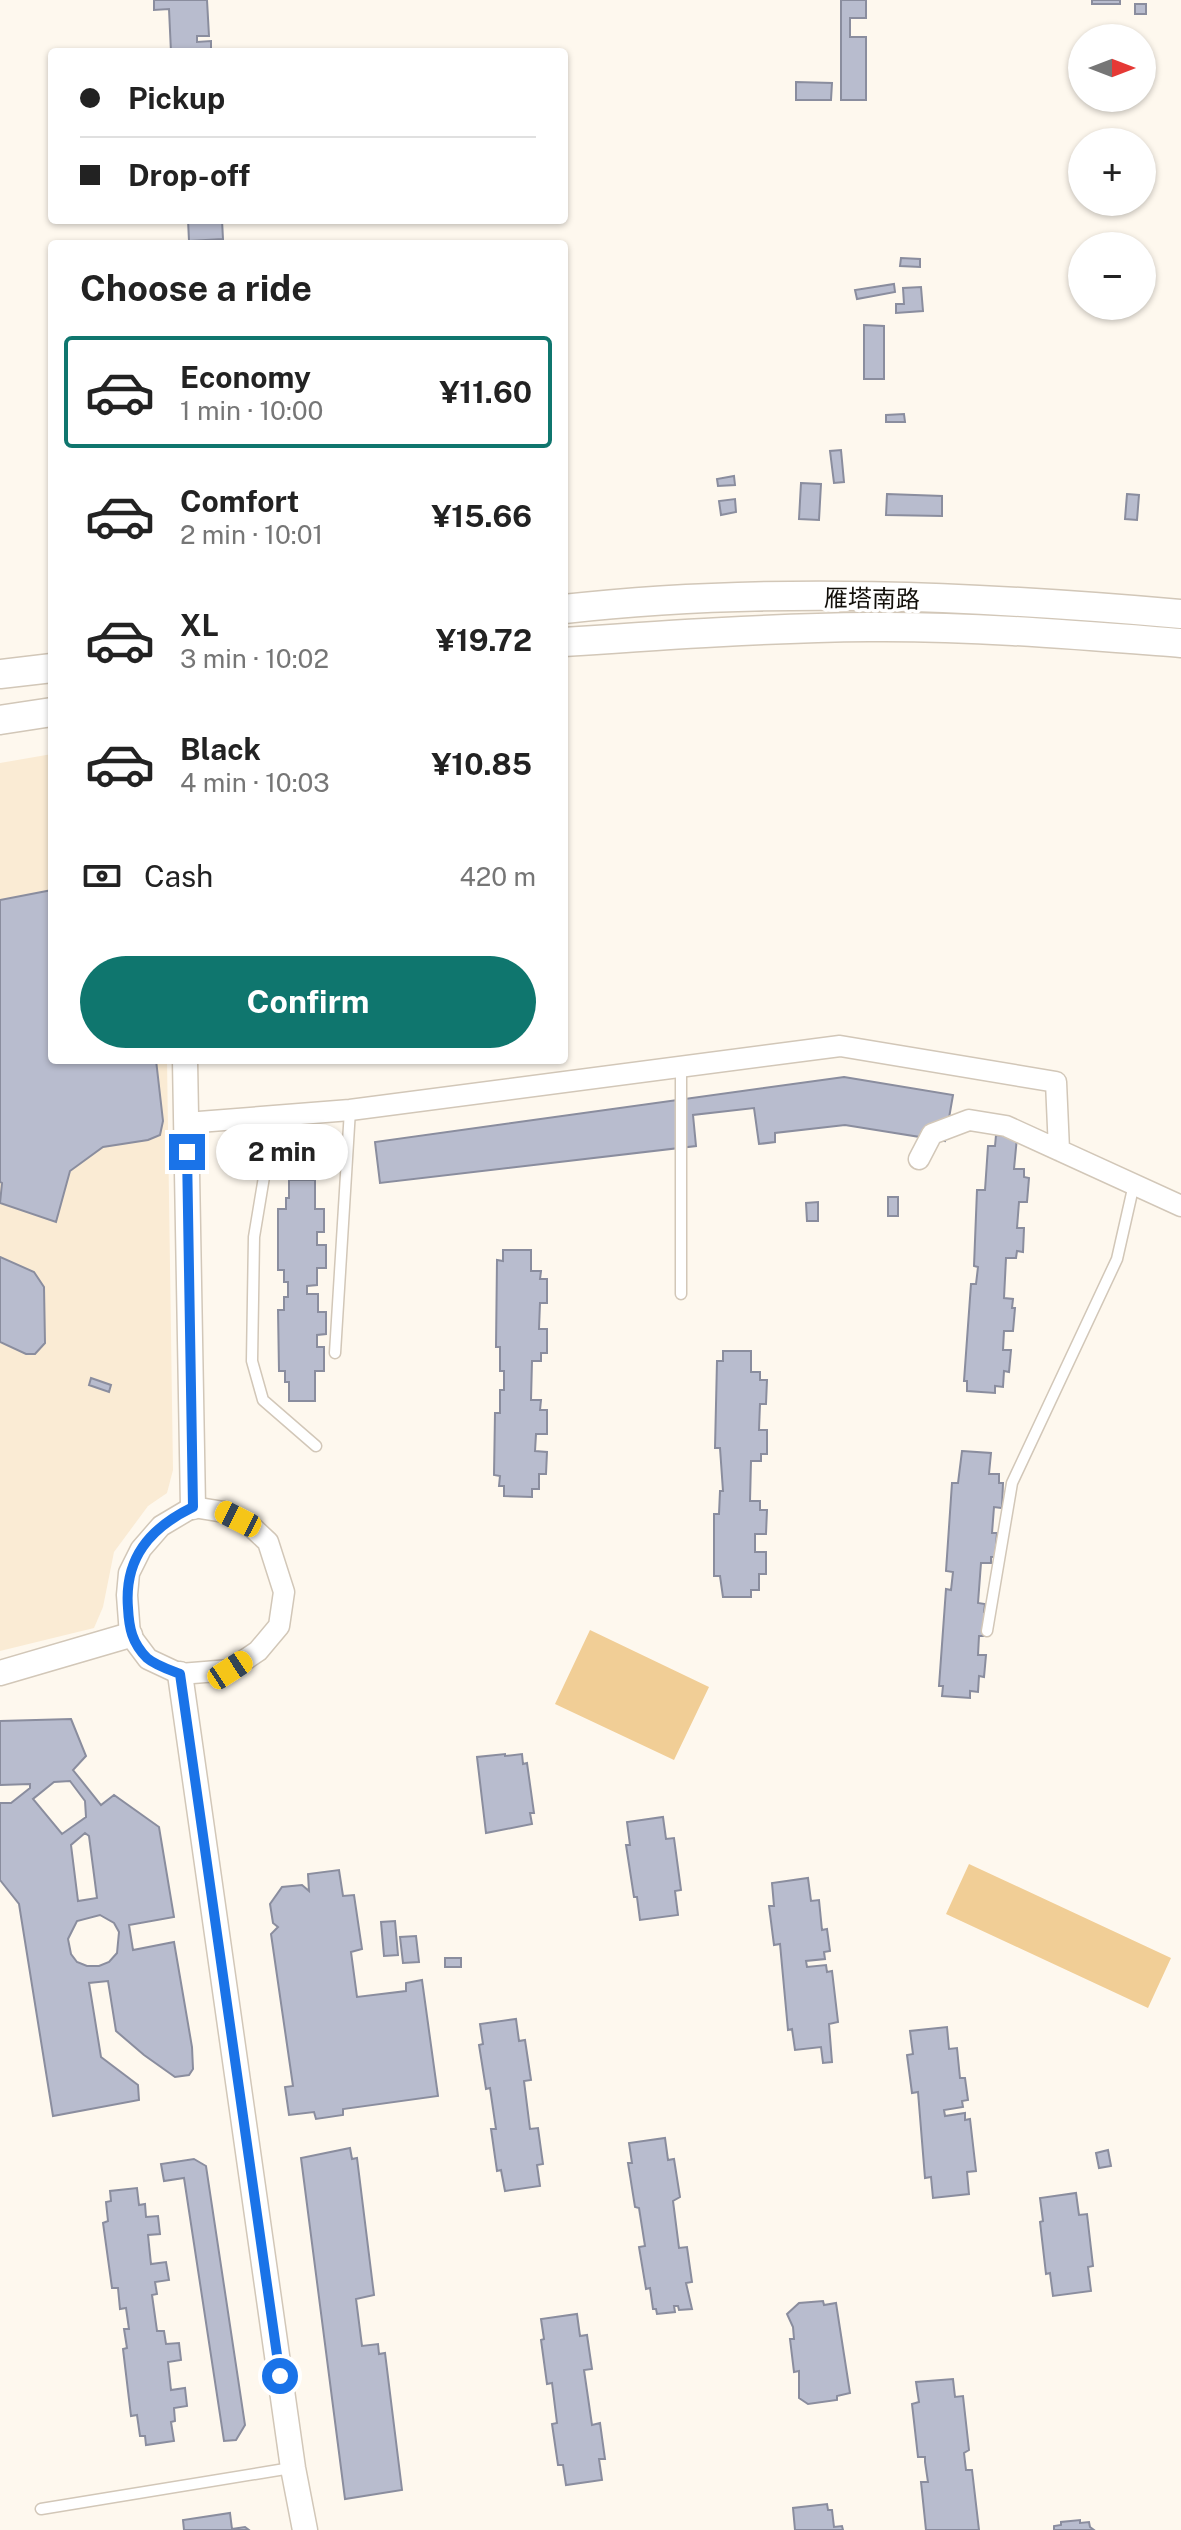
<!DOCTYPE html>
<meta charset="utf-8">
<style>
body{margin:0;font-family:"Public Sans","Noto Sans SC",sans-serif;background:#f6f6f6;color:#222;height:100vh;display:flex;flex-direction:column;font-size:30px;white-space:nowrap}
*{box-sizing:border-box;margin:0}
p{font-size:26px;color:#767676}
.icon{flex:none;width:44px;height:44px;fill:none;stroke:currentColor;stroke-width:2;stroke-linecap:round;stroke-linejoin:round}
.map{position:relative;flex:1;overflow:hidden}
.sheet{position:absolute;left:48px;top:240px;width:520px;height:824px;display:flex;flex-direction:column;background:#fff;border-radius:8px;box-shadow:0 2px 6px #0004}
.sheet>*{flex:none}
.top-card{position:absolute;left:48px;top:48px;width:520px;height:176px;border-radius:8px;box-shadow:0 2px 6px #0004;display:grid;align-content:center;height:176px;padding:0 32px;background:#fff}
.needle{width:52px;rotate:90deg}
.controls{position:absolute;left:1068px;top:24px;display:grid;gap:16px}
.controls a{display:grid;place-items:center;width:88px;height:88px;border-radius:50%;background:#fff;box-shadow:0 2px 6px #0004;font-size:40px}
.end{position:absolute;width:36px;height:36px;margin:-18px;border:10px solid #1a73e8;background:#fff;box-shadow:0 0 0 4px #fff}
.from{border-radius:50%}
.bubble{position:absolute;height:56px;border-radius:28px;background:#fff;box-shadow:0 2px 6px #0004;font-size:26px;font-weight:700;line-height:56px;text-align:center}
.car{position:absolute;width:24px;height:48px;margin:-24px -12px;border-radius:10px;box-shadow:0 0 6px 2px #0007;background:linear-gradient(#f5c518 24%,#345 0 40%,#f5c518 0 76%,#345 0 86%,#f5c518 0)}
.top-card b{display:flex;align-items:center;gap:28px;height:76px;font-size:30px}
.top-card b+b{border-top:2px solid #e0e0e0}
.top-card i{width:20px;height:20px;background:#222}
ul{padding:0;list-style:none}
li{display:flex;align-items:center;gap:24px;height:112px;margin:0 16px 12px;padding:0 16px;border:4px solid transparent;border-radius:8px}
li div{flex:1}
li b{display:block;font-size:30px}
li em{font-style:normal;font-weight:700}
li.current{border-color:#0f766e}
li>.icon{width:72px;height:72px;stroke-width:1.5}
h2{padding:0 32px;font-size:36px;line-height:96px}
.pay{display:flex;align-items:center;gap:20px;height:88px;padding:0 32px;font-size:30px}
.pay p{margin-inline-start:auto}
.action{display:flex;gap:16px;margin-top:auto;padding:16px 32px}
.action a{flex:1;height:92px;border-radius:48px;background:#0f766e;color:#fff;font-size:32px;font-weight:700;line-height:92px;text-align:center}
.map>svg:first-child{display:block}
</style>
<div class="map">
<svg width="1181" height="2530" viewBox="0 0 1181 2530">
<rect width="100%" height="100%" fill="#fef8ee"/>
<path fill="#faebd4" d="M52,754V1060H167L173,1470L167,1493L148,1506L114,1552L103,1607L94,1628L0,1651V763Z"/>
<path fill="#f1ce96" d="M590,1630L709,1687L674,1760L555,1704Z
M969,1864L1171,1958L1148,2008L946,1914Z"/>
<path fill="#b8bcce" stroke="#8a8d9e" stroke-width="2" fill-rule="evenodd" d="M154,0H207L209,36H197V42L211,41V52H171L169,9L154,10Z
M841,0H866V18H850V37H866V100H841Z
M1092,0H1120V4H1092Z
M1135,4H1146V14H1135Z
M796,82L832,83L831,100H796Z
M188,220H222L223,239L189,241Z
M901,258L920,259V267L900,266Z
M894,284L895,292L857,299L855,290Z
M921,287L923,311L896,313V304H904L903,288Z
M864,325L884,326V379H864Z
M904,414L905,422H886V415Z
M841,450L844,482L834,483L830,451Z
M734,476L735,485L718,486L717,479Z
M801,483L821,484L819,520L799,519Z
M887,494L942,496V516L886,515Z
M1127,494L1139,495L1137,520L1125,519Z
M735,499L736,512L721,515L719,501Z
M52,890V1060H156L163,1121L160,1135L148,1140L103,1147L70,1171L56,1222L0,1203L2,1183L0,1182V900Z
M844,1077L953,1095L945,1141L845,1125L775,1133V1142L759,1144L754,1108L693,1115L696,1146L380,1183L375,1142Z
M277,1135H311L305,1148L280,1151L275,1143Z
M996,1135L1017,1137L1014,1169H1024V1177L1029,1178L1027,1202H1019L1017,1228H1024L1023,1252L1017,1251L1016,1258H1006L1004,1298L1013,1299L1012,1308H1015L1013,1331H1004L1003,1350H1011L1009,1372L1004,1371L1003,1387L995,1386V1393L967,1391V1381H964L971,1284H976L978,1267L974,1266L977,1190H985L988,1146H995Z
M289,1180H315V1209H324V1232H317V1245H326V1268H317V1285L307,1286V1294H318V1312H326V1334L317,1335V1347H324V1371H315V1401H289V1382H285V1371H279L278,1310H284V1297H288V1282H284V1270H278V1209H286V1198H289Z
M888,1197H898V1216H888Z
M818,1202V1221H807L806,1203Z
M503,1250H531V1271H541L540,1279H547V1303H540L539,1329H547V1353H541V1361H532L531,1400H541L540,1410H547V1434H536L535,1451L547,1452L546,1474H539V1489H532V1497L504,1496V1486H499L500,1476L494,1475L495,1413H500V1390H504V1371H500V1347H496L497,1260L503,1261Z
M0,1257L34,1272L44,1287L45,1343L35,1354H26L0,1342Z
M723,1351H751V1372H760V1380H767L766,1404H760L759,1430H767V1454H761V1461H751L750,1501H760V1510H767L766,1534H755V1552H766V1574H759V1590H751V1597H723L720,1576H714V1514H719L720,1491H723L720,1448H715L717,1361H723Z
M91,1378L111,1385L109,1392L89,1385Z
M962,1451L991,1453L989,1474H999V1483H1003L1002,1508L994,1507L992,1533H997L995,1557H991V1563H981L978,1603L985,1604L984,1612L989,1613L988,1636H979L978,1655H986L984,1677L979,1676L978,1692L970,1691V1698L942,1696L943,1686H939L946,1589L951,1590L953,1572L946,1571L952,1483H958Z
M71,1719L86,1756L73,1770L101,1805L114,1795L159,1827L174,1917L129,1925L133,1950L174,1942L192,2047L193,2069L189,2075L175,2077L144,2055L116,2031L108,1981L89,1983L101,2057L138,2085L139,2100L53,2116L19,1904L0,1880V1803H11L30,1788V1784L0,1785V1721ZM70,1781L85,1801L86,1817L62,1834L33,1799L54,1782ZM85,1833L89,1836L97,1898L78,1901L71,1845ZM100,1915L114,1923L119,1932L117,1953L109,1962L99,1966H87L77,1962L71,1954L68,1939L77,1921Z
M505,1754V1756L522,1754L523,1764L527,1763L534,1813H530L532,1824L486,1833L477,1757Z
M663,1817L666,1839L674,1838L681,1890L675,1891L678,1915L640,1920L637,1897H634L626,1845H630L627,1822Z
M339,1870L343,1896L354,1895L362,1949L351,1952L357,1997L406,1991V1983L422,1980L438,2096L343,2109V2115L316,2119L314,2112L289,2115L285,2087L293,2086L271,1934L278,1927L273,1923L270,1904L282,1887L302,1885L309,1891L308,1874Z
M808,1878L811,1901L819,1900L822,1930L827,1929L830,1951L824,1952L825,1959L806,1961L807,1967L826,1965L827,1972L832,1971L838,2022L829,2024L832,2062L823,2063L821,2047L795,2050L792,2029L788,2030L780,1944L774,1945L769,1906H774L772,1883Z
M395,1921L398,1955L384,1956L381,1922Z
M416,1936L419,1962L403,1963L400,1937Z
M445,1958H461V1967H445Z
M516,2019L519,2041L525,2040L531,2080L524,2081L530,2129L538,2128L543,2164L537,2165L540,2186L505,2191L501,2170L497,2171L491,2129H496L490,2088L486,2089L479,2045L483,2044L480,2024Z
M947,2027L949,2049L957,2048L960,2078H965L968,2100L962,2101L963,2107L944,2110L945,2116L965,2113V2120L970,2119L976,2171L967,2172L969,2194L933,2198L931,2177L925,2178L918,2092L912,2093L907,2055L913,2054L910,2031Z
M665,2138L668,2160L674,2159L680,2197L673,2201L679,2248L687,2247L692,2282L686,2283L692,2309L679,2310L678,2306H674L675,2312L657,2314L656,2309H653L650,2288L646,2289L639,2247L645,2246L639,2208L635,2207L628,2163H632L629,2143Z
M350,2148L352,2159L357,2158L374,2295L356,2299L362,2346L378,2344L379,2354L385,2353L402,2490L345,2499L301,2158Z
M1108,2150L1111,2166L1099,2168L1096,2153Z
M194,2159L206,2166L245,2425L236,2440L224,2441L184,2178L164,2181L161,2164Z
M137,2188L139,2205L145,2204L146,2217L158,2216L160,2234L148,2235L151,2264L166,2262L169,2280L155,2282L157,2294L152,2295L157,2331H164L166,2344L179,2343L181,2360L168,2362L171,2390L185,2388L187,2406L174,2408L175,2421L171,2422L174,2441L146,2445L145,2436H140L137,2415L131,2416L123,2349L127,2348L124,2329H129L126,2308L120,2309L118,2288H112L103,2223L108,2221L106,2202L111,2201L110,2191Z
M1076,2193L1079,2215L1087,2214L1093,2266L1088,2267L1091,2291L1053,2296L1050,2273L1046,2274L1040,2222L1043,2221L1040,2198Z
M823,2301L824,2305L836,2303L850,2393L837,2396V2400L808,2404L799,2398V2371L794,2372L790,2339H794L793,2327L787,2314L799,2303Z
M577,2314L580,2336L587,2335L592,2369L584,2370L592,2425L600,2423L605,2459H599L602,2480L566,2485L563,2465H558L552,2424L557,2423L552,2383L547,2384L541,2340L544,2339L541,2319Z
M953,2379L955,2397L963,2396L969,2450L964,2453L966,2470H972L979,2530H926L921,2482H928L925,2462V2457H918L912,2404L919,2402L916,2382Z
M827,2504L828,2510H832L834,2527L842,2526L843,2530H795L793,2508Z
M230,2513L232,2529L245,2527L249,2530H184L183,2520Z
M1080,2520V2523L1089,2522L1090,2527L1094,2530H1054V2526L1061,2525V2522Z"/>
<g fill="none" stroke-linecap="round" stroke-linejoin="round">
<defs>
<path id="service" d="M278,1117L267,1159L254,1237L252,1361L263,1400L316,1446
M681,1294V1068
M335,1353L350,1110
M987,1631L1012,1483L1117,1259L1134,1184
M41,2509L291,2468"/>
<path id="minor" d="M186,1123L350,1110L840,1046L1056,1082L1059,1150
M919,1159L932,1134L969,1120L1006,1126L1181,1206
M193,1507L224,1512L252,1527L268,1542L284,1592L279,1626L258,1651L230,1670L180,1674L148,1659L130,1635L127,1595L129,1573L141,1549L161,1526Z"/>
<path id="tertiary" d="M185,1060L193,1507
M0,1673L130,1635
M180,1674L293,2468L305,2530"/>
<path id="secondary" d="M564,609C768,586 977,596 1181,614
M564,642C666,635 767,628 869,627C973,626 1078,635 1181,643
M0,674L52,668
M0,720L52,712"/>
</defs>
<use href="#service" stroke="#d2c7b8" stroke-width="13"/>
<use href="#minor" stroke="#d2c7b8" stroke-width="23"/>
<use href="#tertiary" stroke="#d2c7b8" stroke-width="27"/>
<use href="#secondary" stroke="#d2c7b8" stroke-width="31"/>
<use href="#service" stroke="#fff" stroke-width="10"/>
<use href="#minor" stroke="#fff" stroke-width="20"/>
<use href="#tertiary" stroke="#fff" stroke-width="24"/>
<use href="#secondary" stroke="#fff" stroke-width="28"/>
</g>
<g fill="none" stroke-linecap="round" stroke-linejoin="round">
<path stroke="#1a73e8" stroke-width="10" d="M187,1152L193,1507C150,1528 124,1558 128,1608C129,1628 132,1643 147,1658C155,1665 170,1670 180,1674L280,2376"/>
</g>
<g text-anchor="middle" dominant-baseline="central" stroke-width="7" stroke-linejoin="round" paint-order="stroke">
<g font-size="24" fill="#120f0a" stroke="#fff">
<text transform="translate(872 598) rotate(1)">雁塔南路</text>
</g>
</g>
</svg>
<div class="controls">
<a><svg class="needle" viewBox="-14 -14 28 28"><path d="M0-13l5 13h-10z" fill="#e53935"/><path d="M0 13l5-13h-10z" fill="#767676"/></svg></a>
<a>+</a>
<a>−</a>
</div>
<i class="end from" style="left:280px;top:2376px"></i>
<i class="end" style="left:187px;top:1152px"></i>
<div class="bubble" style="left:216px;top:1124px;width:132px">2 min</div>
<i class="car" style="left:238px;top:1519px;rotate:297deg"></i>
<i class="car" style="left:230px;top:1670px;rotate:57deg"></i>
<div class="top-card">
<b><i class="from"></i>Pickup</b>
<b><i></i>Drop-off</b>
</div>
<section class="sheet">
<h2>Choose a ride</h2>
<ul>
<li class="current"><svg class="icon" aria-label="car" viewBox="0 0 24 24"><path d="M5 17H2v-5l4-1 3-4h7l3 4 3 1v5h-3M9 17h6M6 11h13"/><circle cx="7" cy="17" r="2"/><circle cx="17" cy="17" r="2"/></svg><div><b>Economy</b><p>1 min · 10:00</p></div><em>¥11.60</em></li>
<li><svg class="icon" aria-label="car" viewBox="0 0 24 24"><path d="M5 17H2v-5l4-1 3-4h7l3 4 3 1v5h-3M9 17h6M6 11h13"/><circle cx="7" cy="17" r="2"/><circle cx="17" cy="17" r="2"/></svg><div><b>Comfort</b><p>2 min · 10:01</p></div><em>¥15.66</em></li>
<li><svg class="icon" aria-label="car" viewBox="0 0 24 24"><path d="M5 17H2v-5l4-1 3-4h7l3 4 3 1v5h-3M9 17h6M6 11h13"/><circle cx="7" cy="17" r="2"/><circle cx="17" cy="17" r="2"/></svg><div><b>XL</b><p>3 min · 10:02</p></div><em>¥19.72</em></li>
<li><svg class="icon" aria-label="car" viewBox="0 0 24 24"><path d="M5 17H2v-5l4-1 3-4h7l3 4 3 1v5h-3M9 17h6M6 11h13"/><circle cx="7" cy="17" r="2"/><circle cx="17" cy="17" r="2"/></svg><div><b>Black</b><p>4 min · 10:03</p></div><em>¥10.85</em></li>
</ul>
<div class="pay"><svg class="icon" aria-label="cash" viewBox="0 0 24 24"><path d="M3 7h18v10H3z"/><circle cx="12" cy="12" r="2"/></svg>Cash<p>420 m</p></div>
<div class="action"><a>Confirm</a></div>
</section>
</div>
